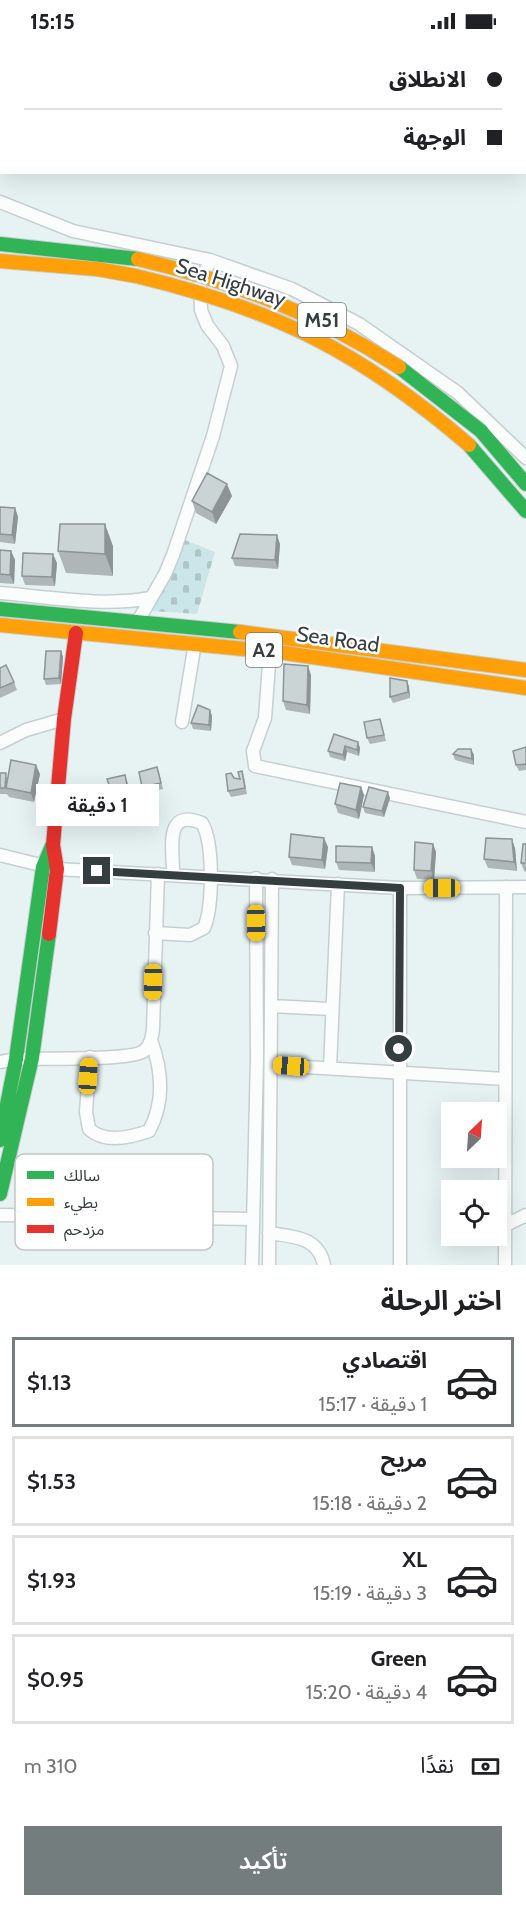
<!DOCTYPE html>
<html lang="ar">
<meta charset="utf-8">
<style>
body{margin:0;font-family:Cabin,"Noto Sans Arabic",sans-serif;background:#f2f2f2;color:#202124;direction:rtl;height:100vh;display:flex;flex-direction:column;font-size:22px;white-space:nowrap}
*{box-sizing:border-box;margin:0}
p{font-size:20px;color:#757577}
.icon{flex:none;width:33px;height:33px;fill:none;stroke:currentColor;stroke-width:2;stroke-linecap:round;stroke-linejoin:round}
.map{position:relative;height:1223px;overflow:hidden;direction:ltr}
.sheet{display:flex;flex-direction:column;background:#fff;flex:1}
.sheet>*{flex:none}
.guide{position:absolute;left:0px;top:0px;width:526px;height:132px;box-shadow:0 6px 24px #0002;direction:rtl;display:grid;align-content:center;height:132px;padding:0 24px;background:#fff}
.needle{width:39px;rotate:25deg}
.tools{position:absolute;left:441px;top:1060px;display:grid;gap:12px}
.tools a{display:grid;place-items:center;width:66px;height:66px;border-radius:0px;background:#fff;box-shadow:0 6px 24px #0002;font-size:30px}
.end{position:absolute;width:27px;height:27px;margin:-14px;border:8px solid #353e3f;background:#fff;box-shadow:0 0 0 3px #fff}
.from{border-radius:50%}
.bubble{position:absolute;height:42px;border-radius:0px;background:#fff;box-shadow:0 6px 24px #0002;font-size:20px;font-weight:600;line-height:42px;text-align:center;direction:rtl}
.car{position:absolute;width:18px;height:36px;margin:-18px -9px;border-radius:8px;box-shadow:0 0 4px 2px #0007;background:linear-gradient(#f5c518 24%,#345 0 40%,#f5c518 0 76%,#345 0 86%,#f5c518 0)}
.guide b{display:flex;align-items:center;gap:21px;height:57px;font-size:22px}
.guide b+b{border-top:2px solid #e0e0e0}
.guide i{width:15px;height:15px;background:#202124}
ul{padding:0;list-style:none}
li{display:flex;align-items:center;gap:18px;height:90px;margin:0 12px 9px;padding:0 12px;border:3px solid #e0e0e0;border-radius:0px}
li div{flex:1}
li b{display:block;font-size:22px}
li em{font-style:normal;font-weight:600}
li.current{border-color:#737d7e}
li>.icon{width:54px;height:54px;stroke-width:1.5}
h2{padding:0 24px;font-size:27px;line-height:72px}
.pay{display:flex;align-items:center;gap:15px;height:66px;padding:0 24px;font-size:22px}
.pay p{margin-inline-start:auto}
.button{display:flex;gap:12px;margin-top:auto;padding:12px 24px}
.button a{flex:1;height:69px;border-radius:0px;background:#737d7e;color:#fff;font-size:24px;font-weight:600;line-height:69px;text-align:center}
.status{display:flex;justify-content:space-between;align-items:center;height:42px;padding:0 30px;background:#fff;direction:ltr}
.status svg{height:16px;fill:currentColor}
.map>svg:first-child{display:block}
</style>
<div class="status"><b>15:15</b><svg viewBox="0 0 49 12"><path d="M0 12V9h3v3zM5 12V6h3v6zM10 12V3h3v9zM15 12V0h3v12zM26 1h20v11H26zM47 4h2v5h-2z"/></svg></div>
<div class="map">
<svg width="526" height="1223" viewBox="0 0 526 1223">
<defs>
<pattern id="cemetery-stones" width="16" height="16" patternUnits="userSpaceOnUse" patternTransform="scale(1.5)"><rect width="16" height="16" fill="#cbe6e8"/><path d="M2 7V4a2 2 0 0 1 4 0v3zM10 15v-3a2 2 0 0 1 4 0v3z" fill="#afc6c8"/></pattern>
</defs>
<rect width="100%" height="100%" fill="#e7f3f3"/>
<path fill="url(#cemetery-stones)" d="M185,498L215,510L197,572L152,569Z"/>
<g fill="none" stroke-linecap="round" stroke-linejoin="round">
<defs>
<path id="street" d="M0,160L73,189L210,218L200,242L201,268L207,283L223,304L231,324L213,394L173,513L165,532L138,579
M210,218L292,247L359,282L458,351L526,416
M0,551C50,555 102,565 151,556
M270,609L265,676L253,709L255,724L526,780
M182,680L195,601
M0,701L26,688L64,677
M0,813L57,827L400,846L526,845
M400,846V1223
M155,891L190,893L204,886C213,865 214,801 202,781C162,765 174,811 173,833
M271,964L330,967
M90,1015L86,1070L89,1087C105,1102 132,1095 149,1089C165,1060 162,1028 151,998
M0,1020L16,1017C39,1016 131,1019 144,1009C151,1003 152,995 153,987L158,832
M272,1023L505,1037
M330,1026L338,842
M0,1173L253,1177
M506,1183L526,1173
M269,1191C293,1195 318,1194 324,1223
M252,1223L257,1016L256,836
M269,1223L272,837
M505,1223L506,845"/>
<path id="fast" d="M0,202L138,217
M481,389L526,442
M469,403L526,469
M0,567L240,590
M0,1098L16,1017L43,825L52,804
M0,1152L32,1016L49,892"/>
<path id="slow" d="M0,219L97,227L136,234
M0,583L285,611L526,646
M240,590L526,628"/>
<path id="jam" d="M49,892L57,827L53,803L64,677L76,591"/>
</defs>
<use href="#street" stroke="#c5cfd0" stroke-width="15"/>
<use href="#fast" stroke="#c5cfd0" stroke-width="16"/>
<use href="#slow" stroke="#c5cfd0" stroke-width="16"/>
<use href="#jam" stroke="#c5cfd0" stroke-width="16"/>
<use href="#street" stroke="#fbfdfd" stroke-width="12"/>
<use href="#fast" stroke="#30b455" stroke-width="14"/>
<use href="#slow" stroke="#ff9f0a" stroke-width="14"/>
<use href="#jam" stroke="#e5322d" stroke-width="14"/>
<defs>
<path id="fast-bridge" d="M399,325L481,389"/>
<path id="slow-bridge" d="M138,217C235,240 315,271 399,325
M136,234C275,267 361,310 469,403"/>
</defs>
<use href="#fast-bridge" stroke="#c5cfd0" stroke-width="16" stroke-linecap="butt"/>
<use href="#slow-bridge" stroke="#c5cfd0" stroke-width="16" stroke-linecap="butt"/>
<use href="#fast-bridge" stroke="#30b455" stroke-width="14"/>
<use href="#slow-bridge" stroke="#ff9f0a" stroke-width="14"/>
</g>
<path fill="#aeb6b7" d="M232,454L216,482L196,471L192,459Z
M0,465L15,466L18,475L15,502L0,500Z
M280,502L278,527L235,524L232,516Z
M113,504V534L66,531L58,509Z
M0,508L11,509L15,518L14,542L0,541Z
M57,521L55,544L25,543L22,534Z
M61,609L63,615L61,642L46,643L44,637Z
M0,626L14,640L17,648L0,656Z
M311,633L310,672L286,668L283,659Z
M407,639L409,645L410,656L393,661L390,655Z
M210,668L212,674L211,689L193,687L191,681Z
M380,677L386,699L370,702L367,696Z
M358,700L360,706L359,714L347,710L345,719L330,715L328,709Z
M526,705V728L519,729L516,723Z
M471,707L474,713V723L455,718L453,712Z
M242,729L244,735L247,752L231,755L228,749L234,736L240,737Z
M0,731L8,736L40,732L34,760L9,755L7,752H0Z
M159,731L163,747L144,751L142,745Z
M107,737L127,738L131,758L116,763Z
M361,745L364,753L359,777L338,771L335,762Z
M390,756L384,775L365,771L363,765Z
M433,802L436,810L434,838L417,837L414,828Z
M526,802V830L524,829L521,821Z
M328,805L325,827L292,823L289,815Z
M372,805L375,814V830L339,828L336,820Z
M515,806L517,829L488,826L484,817Z"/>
<path fill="#8d9495" d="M227,442L232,454L216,482L212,470Z
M15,466L18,475L15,502L12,493Z
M105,482L113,504V534L105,512Z
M277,493L280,502L278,527L275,518Z
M11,509L15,518L14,542L10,533Z
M53,512L57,521L55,544L52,535Z
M61,609L63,615L61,642L59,636Z
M308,624L311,633L310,672L307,663Z
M407,639L409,645L410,656L408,650Z
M210,668L212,674L211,689L209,683Z
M358,700L360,706L359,714L357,708Z
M345,704L347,710L345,719L343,713Z
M471,707L474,713V723L472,717Z
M36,723L40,732L34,760L31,751Z
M361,745L364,753L359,777L356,768Z
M388,750L390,756L384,775L382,769Z
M324,796L328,805L325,827L322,818Z
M512,797L515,806L517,829L514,820Z
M433,802L436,810L434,838L431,829Z
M372,805L375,814V830L371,821Z"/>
<path fill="#cad4d5" stroke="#8d9495" stroke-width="1.5" d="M207,431L227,442L212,470L192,459Z
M0,465L15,466L12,493L0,492Z
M60,482H105V512L58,509Z
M240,492L277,493L275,518L232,516Z
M0,508L11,509L10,533L0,532Z
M23,511L53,512L52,535L22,534Z
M46,609H61L59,636L44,637Z
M284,622L308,624L307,663L283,659Z
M6,623L14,640L0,646V626Z
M390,636L407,639L408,650L390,655Z
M198,663L210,668L209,683L191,681Z
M380,677L384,693L367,696L364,680Z
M334,692L358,700L357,708L345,704L343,713L328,709Z
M526,705V722L516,723L513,709Z
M458,707H471L472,717L453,712Z
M11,718L36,723L31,751L6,746Z
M157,725L161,741L142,745L139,730Z
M242,729L245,746L228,749L226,732L231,731L234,736L240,737L238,730Z
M0,731H6L5,746H0Z
M125,733L129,752L114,757L107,737Z
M340,741L361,745L356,768L335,762Z
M369,745L388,750L382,769L363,765Z
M291,792L324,796L322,818L289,815Z
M486,796L512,797L514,820L484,817Z
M415,800L433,802L431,829L414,828Z
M523,802H526V821H521Z
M336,804L372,805L371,821L336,820Z"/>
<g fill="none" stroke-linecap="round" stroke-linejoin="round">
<path stroke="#353e3f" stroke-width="8" d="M97,829L400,846L399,1007"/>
</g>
<g text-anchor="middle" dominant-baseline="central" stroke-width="5" stroke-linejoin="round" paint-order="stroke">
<g fill="#fff" stroke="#727879" stroke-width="1.5">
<rect x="298" y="261" width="48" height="34" rx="4.5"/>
<rect x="246" y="591" width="36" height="34" rx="4.5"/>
</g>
<g font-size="20" font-weight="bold" fill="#353e3f">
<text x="322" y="278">M51</text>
<text x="264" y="608">A2</text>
</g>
<g font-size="21" fill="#353e3f" stroke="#fff">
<text transform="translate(231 240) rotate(18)">Sea Highway</text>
<text transform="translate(338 597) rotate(8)">Sea Road</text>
</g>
</g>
<rect x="15" y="1112" width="198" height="96" rx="9" fill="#fff" stroke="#c2c5c5" stroke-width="1.5"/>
<rect x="27" y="1129" width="27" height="8" fill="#30b455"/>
<rect x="27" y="1156" width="27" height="8" fill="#ff9f0a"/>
<rect x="27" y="1183" width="27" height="8" fill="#e5322d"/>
<g font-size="16" fill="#353e3f">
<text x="64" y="1139">سالك</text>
<text x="64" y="1166">بطيء</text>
<text x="64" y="1193">مزدحم</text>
</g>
</svg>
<div class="tools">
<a><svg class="needle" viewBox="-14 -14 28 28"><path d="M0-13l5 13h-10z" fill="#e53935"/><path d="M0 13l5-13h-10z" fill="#757577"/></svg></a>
<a><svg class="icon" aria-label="locate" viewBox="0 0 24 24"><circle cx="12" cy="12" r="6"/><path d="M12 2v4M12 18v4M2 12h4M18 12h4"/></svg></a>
</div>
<i class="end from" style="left:399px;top:1007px"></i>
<i class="end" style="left:97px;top:829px"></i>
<div class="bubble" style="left:36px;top:742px;width:123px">1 دقيقة</div>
<i class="car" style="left:442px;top:846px;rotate:270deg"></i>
<i class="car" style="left:256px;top:881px;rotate:179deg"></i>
<i class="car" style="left:153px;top:940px;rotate:181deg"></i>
<i class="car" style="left:291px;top:1024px;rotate:274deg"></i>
<i class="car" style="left:88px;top:1034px;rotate:4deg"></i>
<div class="guide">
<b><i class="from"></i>الانطلاق</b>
<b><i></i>الوجهة</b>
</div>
</div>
<section class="sheet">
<h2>اختر الرحلة</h2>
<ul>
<li class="current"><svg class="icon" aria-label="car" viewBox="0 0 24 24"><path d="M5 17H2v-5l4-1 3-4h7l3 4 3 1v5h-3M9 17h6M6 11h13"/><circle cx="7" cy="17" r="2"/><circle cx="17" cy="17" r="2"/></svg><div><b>اقتصادي</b><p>1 دقيقة · 15:17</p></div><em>$1.13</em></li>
<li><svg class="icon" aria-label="car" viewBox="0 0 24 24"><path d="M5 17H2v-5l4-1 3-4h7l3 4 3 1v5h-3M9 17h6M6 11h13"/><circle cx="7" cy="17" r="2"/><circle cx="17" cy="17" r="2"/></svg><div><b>مريح</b><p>2 دقيقة · 15:18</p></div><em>$1.53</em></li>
<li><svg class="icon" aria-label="car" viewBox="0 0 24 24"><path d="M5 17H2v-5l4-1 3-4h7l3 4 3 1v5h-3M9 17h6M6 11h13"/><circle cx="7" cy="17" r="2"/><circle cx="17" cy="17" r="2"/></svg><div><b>XL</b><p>3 دقيقة · 15:19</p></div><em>$1.93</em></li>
<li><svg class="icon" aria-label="car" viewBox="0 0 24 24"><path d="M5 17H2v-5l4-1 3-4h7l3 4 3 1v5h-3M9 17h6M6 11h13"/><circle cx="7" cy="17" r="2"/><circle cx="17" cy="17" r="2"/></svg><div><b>Green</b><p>4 دقيقة · 15:20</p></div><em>$0.95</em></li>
</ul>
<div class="pay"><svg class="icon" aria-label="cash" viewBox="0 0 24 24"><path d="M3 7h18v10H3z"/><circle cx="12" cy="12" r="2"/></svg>نقدًا<p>310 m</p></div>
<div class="button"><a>تأكيد</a></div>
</section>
